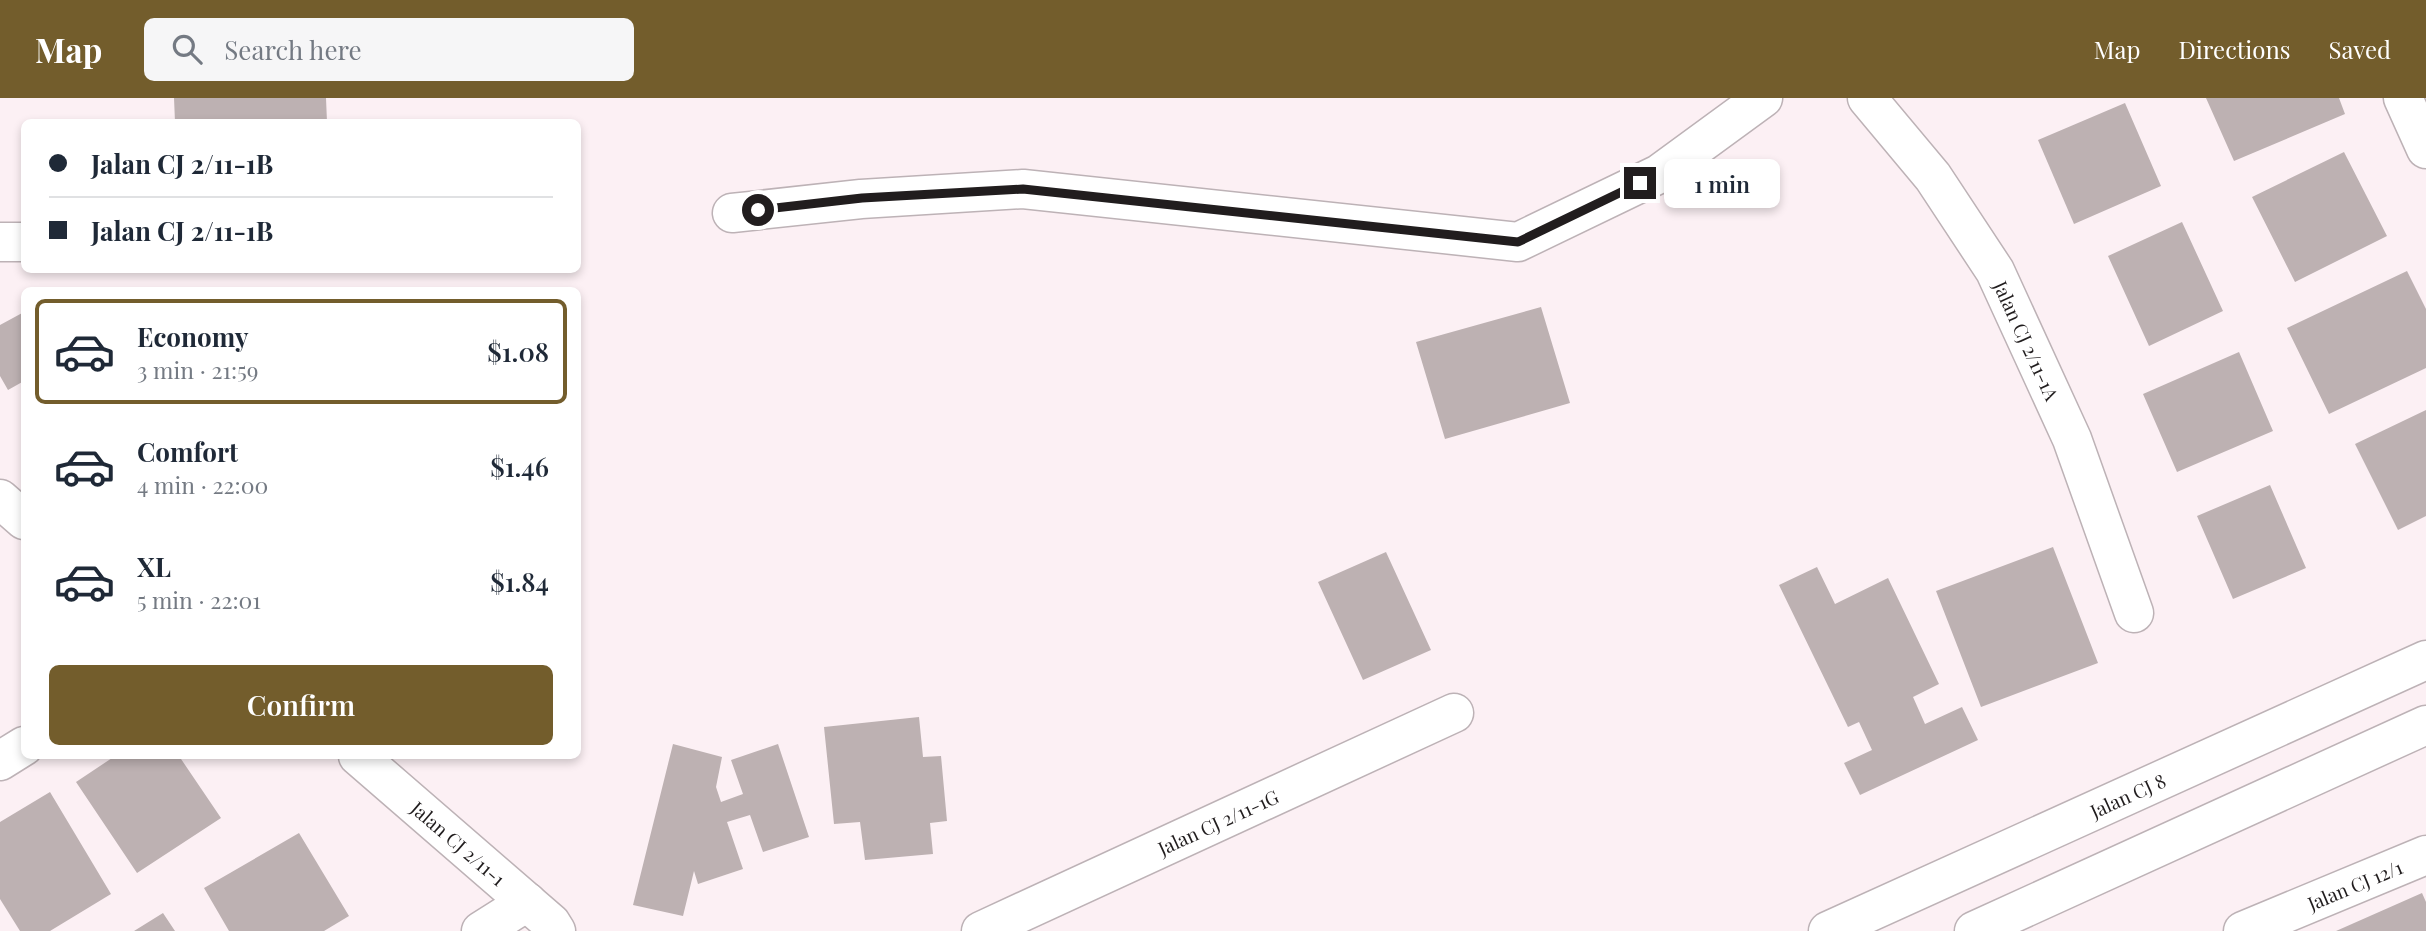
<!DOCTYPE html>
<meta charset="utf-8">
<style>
body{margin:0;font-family:"Playfair Display",serif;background:#f6f6f7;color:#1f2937;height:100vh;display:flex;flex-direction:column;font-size:26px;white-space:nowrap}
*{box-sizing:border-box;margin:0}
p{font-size:23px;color:#747a83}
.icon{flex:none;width:38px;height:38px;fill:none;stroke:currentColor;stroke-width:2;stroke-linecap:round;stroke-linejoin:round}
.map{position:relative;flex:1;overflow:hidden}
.details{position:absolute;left:21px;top:189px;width:560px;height:472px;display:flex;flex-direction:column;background:#fff;border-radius:10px;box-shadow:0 4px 10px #0003}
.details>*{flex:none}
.banner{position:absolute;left:21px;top:21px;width:560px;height:154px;border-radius:10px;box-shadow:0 4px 10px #0003;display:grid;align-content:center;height:154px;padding:0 28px;background:#fff}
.end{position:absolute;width:32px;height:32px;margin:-16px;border:9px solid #211d1e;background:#fff;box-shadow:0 0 0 4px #fff}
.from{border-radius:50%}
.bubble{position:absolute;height:49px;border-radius:10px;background:#fff;box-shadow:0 4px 10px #0003;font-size:23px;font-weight:600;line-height:49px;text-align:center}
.banner b{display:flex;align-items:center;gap:24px;height:66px;font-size:26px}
.banner b+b{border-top:2px solid #e0e1e3}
.banner i{width:18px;height:18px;background:#1f2937}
ul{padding:12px 0 0;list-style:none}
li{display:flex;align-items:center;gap:21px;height:105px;margin:0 14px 10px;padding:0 14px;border:4px solid transparent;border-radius:10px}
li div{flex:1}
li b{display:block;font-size:26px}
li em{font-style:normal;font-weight:600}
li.on{border-color:#735d2c}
li>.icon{width:63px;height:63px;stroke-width:1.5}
.button{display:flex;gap:14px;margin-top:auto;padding:14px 28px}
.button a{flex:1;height:80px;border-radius:10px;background:#735d2c;color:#fff;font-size:28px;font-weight:600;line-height:80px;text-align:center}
header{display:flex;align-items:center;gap:42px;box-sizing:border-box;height:98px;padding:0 35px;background:#735d2c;color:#fff}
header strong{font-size:33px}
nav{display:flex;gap:38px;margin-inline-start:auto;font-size:24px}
.search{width:490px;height:63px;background:#f6f6f7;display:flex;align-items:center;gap:18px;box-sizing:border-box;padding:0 24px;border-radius:10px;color:#747a83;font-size:26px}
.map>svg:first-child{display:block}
</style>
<header>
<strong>Map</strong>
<div class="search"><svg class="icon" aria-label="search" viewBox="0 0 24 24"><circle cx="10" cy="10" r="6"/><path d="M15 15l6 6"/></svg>Search here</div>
<nav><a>Map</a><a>Directions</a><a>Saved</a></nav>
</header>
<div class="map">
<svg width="2426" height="833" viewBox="0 0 2426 833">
<rect width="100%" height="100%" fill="#fcf0f4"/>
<path fill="#bdb1b2" d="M174,0H326L327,24H175Z
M2206,0H2339L2345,16L2234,63Z
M2125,5L2161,88L2074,126L2038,42Z
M2344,54L2387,138L2295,184L2252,99Z
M2182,124L2223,213L2149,248L2108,158Z
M2407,173L2426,211V270L2329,316L2287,230Z
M1541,209L1570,305L1445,341L1416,244Z
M24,214V283L8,292L0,278V227Z
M2239,254L2273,333L2177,374L2143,296Z
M2426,312V418L2398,432L2355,346Z
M2270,387L2306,470L2233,501L2197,418Z
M2053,449L2098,565L1981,609L1936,493Z
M1386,454L1431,552L1363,582L1318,484Z
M1817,469L1835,506L1888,480L1939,586L1913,599L1925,626L1962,609L1978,642L1860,697L1844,665L1872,652L1859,624L1848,629L1779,487Z
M919,619L923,659L941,658L947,723L930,725L933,756L865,762L860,724L834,726L824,629Z
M673,646L722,659L716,689L721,704L743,696L731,662L778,646L809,739L763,754L750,717L727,724L743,771L698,786L694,773L683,818L633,807Z
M115,658H179L221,720L137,775L76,684Z
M50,694L111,796L50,833H20L0,801V724Z
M299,735L349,818L324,833H229L204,790Z
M2422,795L2426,804V833H2336Z
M163,815L175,833H134Z"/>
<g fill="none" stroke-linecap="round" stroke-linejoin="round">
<defs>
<g id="minor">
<path id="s1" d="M1867,0L1933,79L1995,173L2072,341L2134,515"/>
<path d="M2403,0L2426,51"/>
<path d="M732,115L861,101L1023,91L1518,144L1659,76L1763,0"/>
<path d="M0,144H24"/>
<path d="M0,401L24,422"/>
<path id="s2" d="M358,658L551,825L556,833"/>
<path d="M0,663L24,648"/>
<path d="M481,833L527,804"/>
<path id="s3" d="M981,833L1454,615"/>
<path id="s4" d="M1828,833L2426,562"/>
<path d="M1974,833L2426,627"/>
<path id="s5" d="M2243,833L2426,757"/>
</g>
</defs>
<use href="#minor" stroke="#bdb2b6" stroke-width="41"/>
<use href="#minor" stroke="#fff" stroke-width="38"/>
</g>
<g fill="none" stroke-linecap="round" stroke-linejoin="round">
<path stroke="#211d1e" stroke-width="9" d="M758,112L862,100L1023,91L1518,144L1640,85"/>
</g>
<g text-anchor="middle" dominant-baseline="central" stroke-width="6" stroke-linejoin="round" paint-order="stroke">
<g font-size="19" fill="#211d1e" stroke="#fcf0f4">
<text stroke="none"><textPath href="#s1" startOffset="292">Jalan CJ 2/11-1A</textPath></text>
<text stroke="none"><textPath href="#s4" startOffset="329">Jalan CJ 8</textPath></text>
<text stroke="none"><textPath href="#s3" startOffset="261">Jalan CJ 2/11-1G</textPath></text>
<text stroke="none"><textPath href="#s2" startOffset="133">Jalan CJ 2/11-1</textPath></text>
<text stroke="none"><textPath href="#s5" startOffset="121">Jalan CJ 12/1</textPath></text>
</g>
</g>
</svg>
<i class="end from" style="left:758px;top:112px"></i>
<i class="end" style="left:1640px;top:85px"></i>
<div class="bubble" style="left:1664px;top:61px;width:116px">1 min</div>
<div class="banner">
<b><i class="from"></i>Jalan CJ 2/11-1B</b>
<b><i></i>Jalan CJ 2/11-1B</b>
</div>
<section class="details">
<ul>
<li class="on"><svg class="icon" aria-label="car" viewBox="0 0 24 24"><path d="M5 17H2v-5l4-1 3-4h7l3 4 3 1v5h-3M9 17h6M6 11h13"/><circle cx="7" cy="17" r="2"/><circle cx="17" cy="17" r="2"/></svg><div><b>Economy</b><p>3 min · 21:59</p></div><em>$1.08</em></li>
<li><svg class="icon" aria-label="car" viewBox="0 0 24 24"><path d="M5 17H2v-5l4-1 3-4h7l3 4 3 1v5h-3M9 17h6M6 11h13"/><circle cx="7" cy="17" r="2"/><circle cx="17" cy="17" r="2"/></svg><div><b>Comfort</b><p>4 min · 22:00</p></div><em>$1.46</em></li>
<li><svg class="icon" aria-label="car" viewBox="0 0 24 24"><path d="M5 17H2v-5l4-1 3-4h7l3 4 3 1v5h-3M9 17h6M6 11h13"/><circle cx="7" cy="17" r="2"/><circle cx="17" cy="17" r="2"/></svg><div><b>XL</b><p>5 min · 22:01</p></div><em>$1.84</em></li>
</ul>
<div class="button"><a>Confirm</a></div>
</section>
</div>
